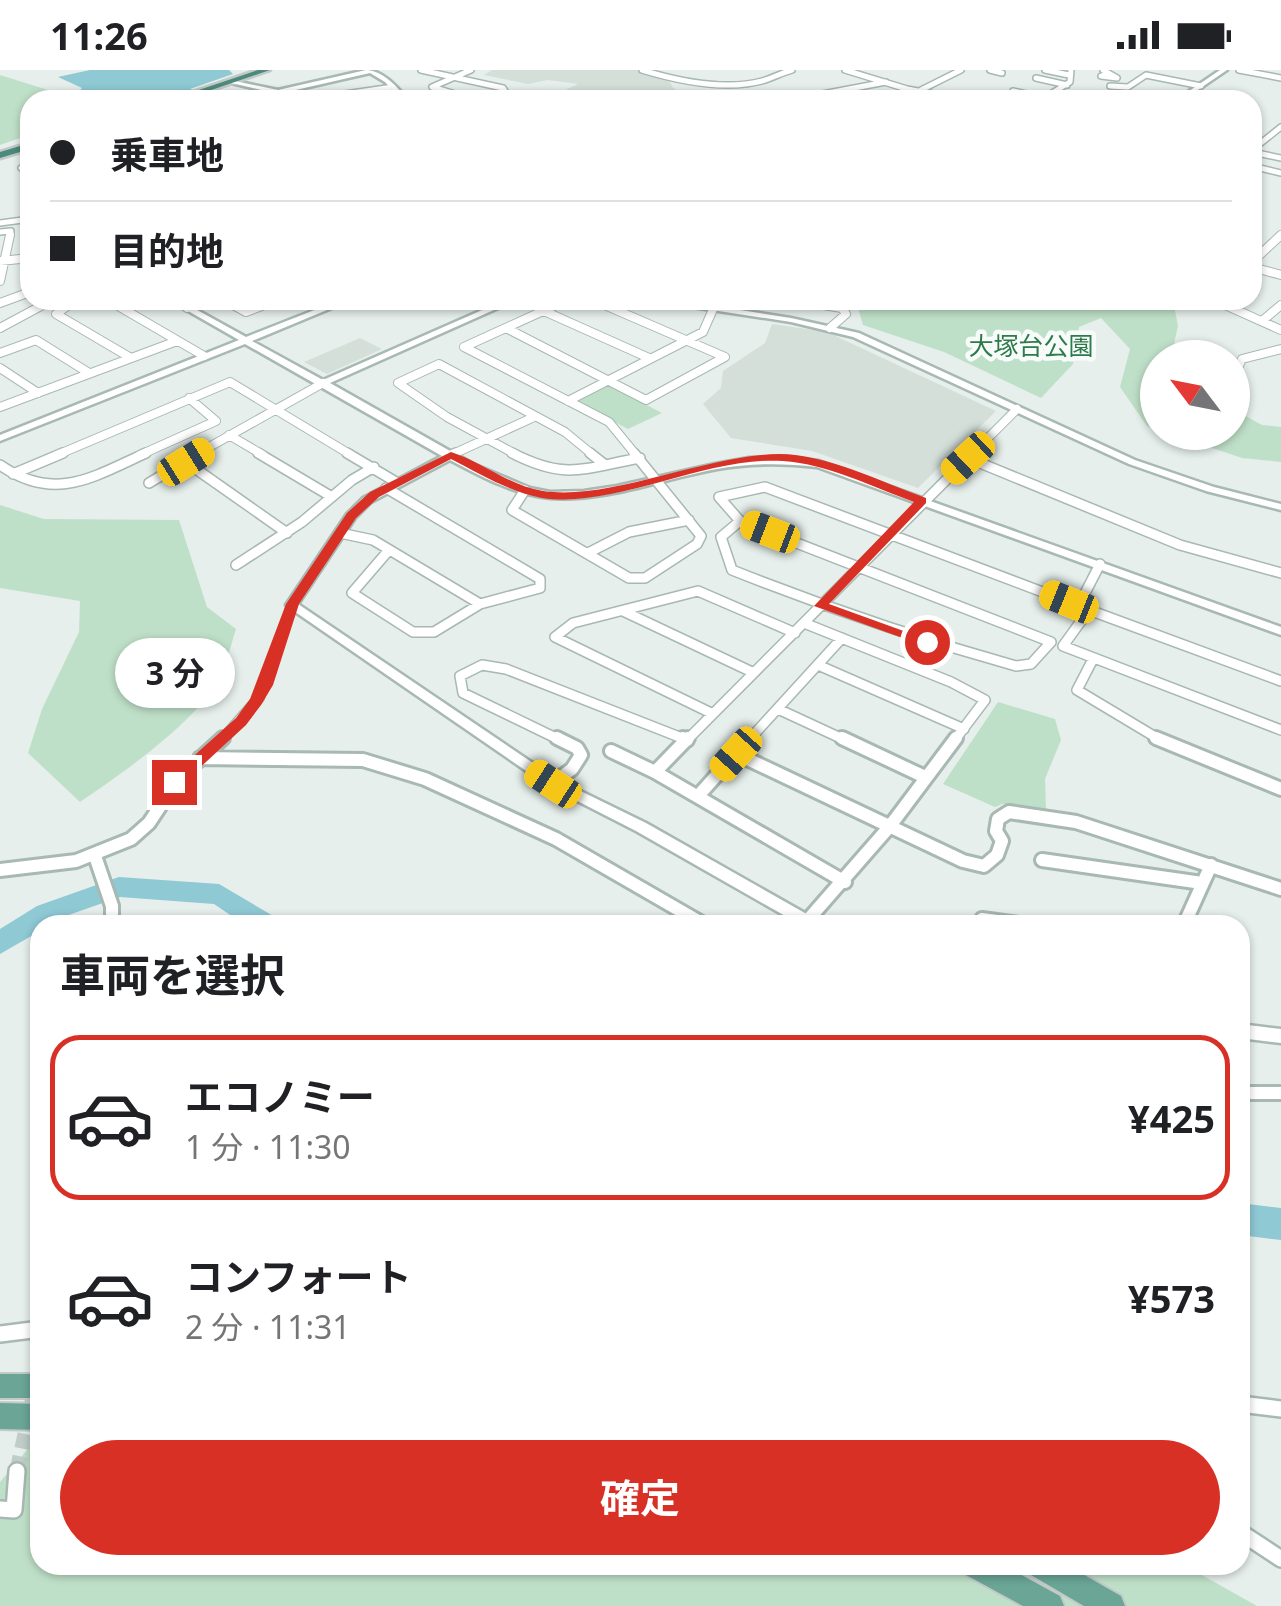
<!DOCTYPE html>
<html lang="ja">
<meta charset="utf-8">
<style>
body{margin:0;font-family:"Noto Sans","Noto Sans JP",sans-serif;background:#f6f6f6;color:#202124;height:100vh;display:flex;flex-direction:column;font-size:38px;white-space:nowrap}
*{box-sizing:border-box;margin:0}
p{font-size:32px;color:#757577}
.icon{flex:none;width:55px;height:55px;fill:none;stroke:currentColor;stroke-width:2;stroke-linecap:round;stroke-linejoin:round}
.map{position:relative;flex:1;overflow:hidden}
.drawer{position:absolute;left:30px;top:845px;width:1220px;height:660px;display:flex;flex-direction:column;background:#fff;border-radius:30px;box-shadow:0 2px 8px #0004}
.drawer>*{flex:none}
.top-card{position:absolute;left:20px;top:20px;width:1242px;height:220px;border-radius:30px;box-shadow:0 2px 8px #0004;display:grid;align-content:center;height:220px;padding:0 30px;background:#fff}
.needle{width:65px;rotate:302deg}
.fabs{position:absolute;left:1140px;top:270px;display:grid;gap:20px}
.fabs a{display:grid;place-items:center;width:110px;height:110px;border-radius:50%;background:#fff;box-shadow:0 2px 8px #0004;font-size:50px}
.end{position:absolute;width:45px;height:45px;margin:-22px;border:12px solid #d93025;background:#fff;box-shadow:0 0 0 5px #fff}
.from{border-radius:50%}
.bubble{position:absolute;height:70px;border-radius:35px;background:#fff;box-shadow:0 2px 8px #0004;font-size:32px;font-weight:700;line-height:70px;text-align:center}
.car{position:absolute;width:30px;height:60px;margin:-30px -15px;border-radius:12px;box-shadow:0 0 8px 2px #0007;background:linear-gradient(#f5c518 24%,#345 0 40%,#f5c518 0 76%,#345 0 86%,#f5c518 0)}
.top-card b{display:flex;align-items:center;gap:35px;height:95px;font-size:38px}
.top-card b+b{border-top:2px solid #e0e0e0}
.top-card i{width:25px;height:25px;background:#202124}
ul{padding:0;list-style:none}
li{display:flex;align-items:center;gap:30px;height:165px;margin:0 20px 15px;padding:0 10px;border:5px solid transparent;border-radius:30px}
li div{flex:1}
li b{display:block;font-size:38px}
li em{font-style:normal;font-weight:700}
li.current{border-color:#d93025}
li>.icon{width:90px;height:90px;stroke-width:1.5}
h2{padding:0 30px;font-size:45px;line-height:120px}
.primary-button{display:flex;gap:20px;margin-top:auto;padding:20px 30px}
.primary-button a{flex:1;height:115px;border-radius:60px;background:#d93025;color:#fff;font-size:40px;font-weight:700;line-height:115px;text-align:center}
.status{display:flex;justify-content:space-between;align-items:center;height:70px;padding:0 50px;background:#fff;direction:ltr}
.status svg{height:28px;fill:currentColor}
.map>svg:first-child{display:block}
</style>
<div class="status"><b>11:26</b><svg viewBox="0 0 49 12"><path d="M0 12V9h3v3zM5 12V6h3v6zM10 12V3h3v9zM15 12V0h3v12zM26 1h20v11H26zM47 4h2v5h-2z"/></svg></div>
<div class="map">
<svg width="1281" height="1536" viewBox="0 0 1281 1536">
<rect width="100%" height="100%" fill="#e6efeb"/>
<path fill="#d4dfda" d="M492,0H637L670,12L673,18L693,30H544L578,14L548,10L528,14L484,5Z
M772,254L827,262L996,341L918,418L812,381L731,368L703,334L721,318L723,301L765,273Z
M360,268L382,279L327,304L304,292Z"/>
<path fill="#bfe0c8" d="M0,5L80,30H30V75L20,68L0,75Z
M856,230H1173L1178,256L1171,287L1158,288L1157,359L1147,356L1120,317L1130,279L1101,248L1079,257L1073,294L1041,328L944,282L863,255Z
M608,315L662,343L628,359L575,331Z
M1233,339L1262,355L1281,357V392L1242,388L1168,363L1232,362Z
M0,435L44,449L179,450L207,537L236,559C231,574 228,590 221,605C202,648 120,705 80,732L28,683L42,639L79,562L80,531L0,518Z
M998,632L1055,649L1061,670L1045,709L1046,739L1002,734L995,737L943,714Z
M40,1365V1495H1184L1257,1536H0V1412Z"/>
<path fill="#8ec9d4" d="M90,0H229L233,4L190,19L222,30H126L108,26L89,29L76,26L82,18L58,7Z"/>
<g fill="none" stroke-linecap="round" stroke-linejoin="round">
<path fill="#8ec9d4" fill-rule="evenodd" d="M119,807L219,814L275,847L279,855H245L214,834L120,827L40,855V861L0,884V859L37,836Z
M1240,1133L1281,1138V1170L1240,1165Z"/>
<path stroke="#bfccc8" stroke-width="15" stroke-dasharray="15 8" stroke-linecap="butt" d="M17,1401L40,1295"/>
<defs>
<path id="minor-far4" d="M421,0L503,18L511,30
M471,0L432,17L475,30
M642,0C678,11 724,21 762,11C772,8 782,3 792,0
M845,0L907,19L966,30
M990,0L1002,3
M1045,0L1069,5
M1103,0L1117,8L1101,6L1107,4
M1239,0L1281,8
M1036,8L1067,15
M1110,16L1128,17L1146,5L1201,16
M921,20L961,0
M1013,21L1044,28
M474,28L509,26
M801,28L886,12
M334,30L331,26L393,17
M1041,30L1070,12L1071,0
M1252,80L1281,57
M1252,82L1281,88
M30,93L21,98L30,103
M1252,96L1281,103
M0,153L30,149
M0,162L11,161L10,167"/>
<path id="minor-far3" d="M0,191L30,188
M1252,192L1281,165
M1252,197L1281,205
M0,211L10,165
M76,230L56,244L131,288
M108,230L204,286
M224,230L246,242L277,230
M792,230L842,238L846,244L830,258
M1214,230L1281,260
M0,233L30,222
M187,238L211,230
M544,241L649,288
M1262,251L1281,235
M0,258L52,230
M506,258L646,330L725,287L593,230
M464,277L609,352L636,385
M464,277L567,230
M0,283L36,270L89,303
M0,298L38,323
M1232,311L1242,289L1281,279
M568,331L703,262L717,230
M0,337L177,271
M229,365L263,385
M57,385L230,312L351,385
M140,385L216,351L189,328
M195,385L323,313
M451,385L534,347
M517,385L447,347L398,313L439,294L565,362L593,385
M971,385L1017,339"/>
<path id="minor-far2" d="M258,383L332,427
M347,383L396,412
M512,383C567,411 583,398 640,388
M590,383L604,394
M451,385L456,383
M968,388L1180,475L1281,503
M186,392L287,463
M0,395C55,433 93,407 146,383
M13,404L63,383
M149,413L199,383
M386,418L540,509V518L480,534L434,562H413L352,523L389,480
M525,420L512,440L629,508H645L697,474L701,466L634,383
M740,451L1051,572L1031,594L1016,596C919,569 825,537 732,500L721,467Z
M740,451L719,427L765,417L1069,532L1081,531L1100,494
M340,463L373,470L480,534
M588,483L629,462L689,450
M236,495L302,452L352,410L374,397
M623,541L752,602
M804,553L951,612L985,630L954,671
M1093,589L1077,620L1162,671
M818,595L964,659
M1281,611L1089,540L1063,576L1281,660
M778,639L847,671
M711,643L555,567L573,553L698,521L795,563
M221,671L259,628L292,535
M562,671L463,623L460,606L482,595L506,599L687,670
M686,671L973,383
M748,671L842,568"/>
<path id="minor-far1" d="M683,668L687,670
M688,668L655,702L845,812
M842,668L925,707
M1156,668L1281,719
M611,681L655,702
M737,684L963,791L984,796L997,785L1002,771L996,761L998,749L1009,742L1076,752L1281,819
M200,688L363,690L425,709L556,769L705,855
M553,713L572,699L581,685L577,678L557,668
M698,726L750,668
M95,786L112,836V855
M1042,790L1202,813
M0,800L76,791L131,769L149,753L178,709L223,668
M982,849L1027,855
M807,851L890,756L956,668
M1184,855L1211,795
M1240,1023H1281"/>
<path id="minor" d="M0,1264L40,1259
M1240,1334L1281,1339
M0,1439L14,1440L17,1401
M1240,1462L1281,1489"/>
<path id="tertiary" d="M366,0C384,1 397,17 408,30H402L385,12L370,3L278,24L227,12L230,10L278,20Z
M1220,0H1227L1183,30H1176Z
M169,230H179L246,267L340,230H351L252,271L323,310L505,230H516L330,313L473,394L530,418L550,422L584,421L617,416L715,394L749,388L783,387L819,391L1281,557V565L817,397C783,393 751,393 717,399C662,409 607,432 550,428C515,425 480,406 450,390L371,432L355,448L298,534L558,710L646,753L819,851L821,855H801L636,761L548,716L288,537L286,535L347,444L363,428L442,386L245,274L0,371V365L239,270Z
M656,230H676L791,248L859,263L1135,390L1214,417L1281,434V440L1206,421L1129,394L853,267L791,252L660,232Z
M1240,954L1281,959V973L1240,968Z"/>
<path id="primary" d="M0,1304H40V1328H0Z
M0,1333L40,1334V1360L0,1359Z
M962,1495H1003L1060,1526L1064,1536H1023L966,1505Z
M1027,1495H1067L1121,1526L1125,1536H1084L1031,1505Z"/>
<path id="trunk" d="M258,0H270L182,30H169Z
M30,73V79L0,88V82Z"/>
</defs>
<use href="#minor-far4" stroke="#a8b8b2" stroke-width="8"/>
<use href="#minor-far3" stroke="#a8b8b2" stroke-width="10"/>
<use href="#minor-far2" stroke="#a8b8b2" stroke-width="12"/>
<use href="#minor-far1" stroke="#a8b8b2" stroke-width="18"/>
<use href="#minor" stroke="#a8b8b2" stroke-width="20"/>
<use href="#tertiary" stroke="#a8b8b2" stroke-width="5"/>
<use href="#primary" stroke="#c2cac8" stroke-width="4"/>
<use href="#trunk" stroke="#c2cac8" stroke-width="5"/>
<use href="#minor-far4" stroke="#fff" stroke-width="5"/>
<use href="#minor-far3" stroke="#fff" stroke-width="8"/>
<use href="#minor-far2" stroke="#fff" stroke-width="9"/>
<use href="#minor-far1" stroke="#fff" stroke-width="12"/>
<use href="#minor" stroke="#fff" stroke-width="15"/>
<use href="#tertiary" fill="#fff" fill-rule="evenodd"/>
<use href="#primary" fill="#6aa596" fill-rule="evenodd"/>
<use href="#trunk" fill="#4c8a7c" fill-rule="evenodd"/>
</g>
<path fill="#d93025" d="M451,382C482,392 510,416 543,421C610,431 705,385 779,384C827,384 881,412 926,428V433L829,534L934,572L922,575L814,536L914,432C873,417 827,394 783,391C706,386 616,439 542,428C510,422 480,404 451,389L379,427L356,448L299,534L273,615L261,635L246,655L180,716H169V708L236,648L250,629L286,534L347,443L370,422Z"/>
<g text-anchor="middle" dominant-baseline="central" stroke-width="9" stroke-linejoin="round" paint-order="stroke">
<g font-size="25" fill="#2d7a4b" stroke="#f7fbf9">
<text x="1031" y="275">大塚台公園</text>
</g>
</g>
</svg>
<div class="fabs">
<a><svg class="needle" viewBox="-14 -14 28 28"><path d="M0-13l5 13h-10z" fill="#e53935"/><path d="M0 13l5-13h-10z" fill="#757577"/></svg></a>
</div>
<i class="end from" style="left:927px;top:572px"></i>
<i class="end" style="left:174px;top:712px"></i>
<div class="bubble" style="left:115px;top:568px;width:120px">3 分</div>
<i class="car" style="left:968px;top:388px;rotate:227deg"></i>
<i class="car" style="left:186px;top:392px;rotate:58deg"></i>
<i class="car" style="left:770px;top:462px;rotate:291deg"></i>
<i class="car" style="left:1069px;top:532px;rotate:292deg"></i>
<i class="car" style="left:736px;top:684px;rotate:222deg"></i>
<i class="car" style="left:553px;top:714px;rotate:303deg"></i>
<div class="top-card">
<b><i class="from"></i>乗車地</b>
<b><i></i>目的地</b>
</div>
<section class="drawer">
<h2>車両を選択</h2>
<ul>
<li class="current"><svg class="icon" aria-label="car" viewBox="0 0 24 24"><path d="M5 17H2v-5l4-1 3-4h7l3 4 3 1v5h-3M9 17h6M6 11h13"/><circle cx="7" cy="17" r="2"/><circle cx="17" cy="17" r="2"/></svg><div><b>エコノミー</b><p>1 分 · 11:30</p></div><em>¥425</em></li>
<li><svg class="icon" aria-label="car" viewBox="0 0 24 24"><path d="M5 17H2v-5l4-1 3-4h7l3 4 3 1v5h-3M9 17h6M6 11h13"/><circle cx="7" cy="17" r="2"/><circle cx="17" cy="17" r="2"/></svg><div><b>コンフォート</b><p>2 分 · 11:31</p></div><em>¥573</em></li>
</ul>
<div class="primary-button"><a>確定</a></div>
</section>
</div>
